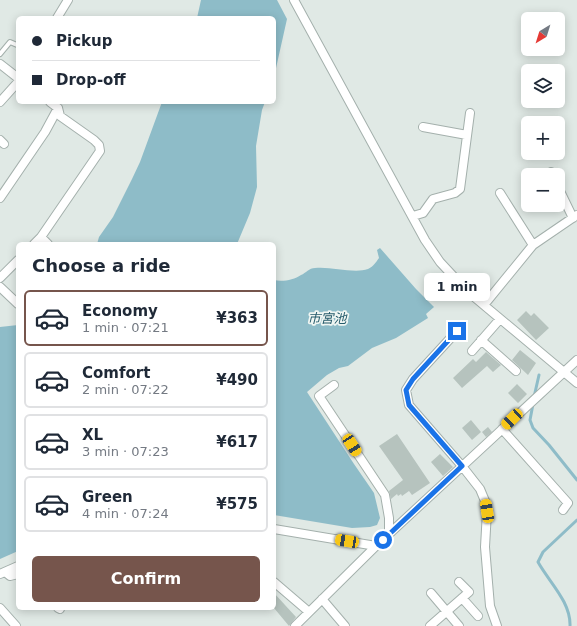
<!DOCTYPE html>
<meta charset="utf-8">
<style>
body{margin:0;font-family:"DejaVu Sans","Noto Sans JP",sans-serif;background:#f2f2f3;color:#1f2937;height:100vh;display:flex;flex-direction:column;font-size:15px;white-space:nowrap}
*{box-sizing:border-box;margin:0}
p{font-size:13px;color:#747a83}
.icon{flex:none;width:22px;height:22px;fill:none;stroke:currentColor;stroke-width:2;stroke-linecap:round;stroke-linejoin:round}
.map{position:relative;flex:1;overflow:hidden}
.panel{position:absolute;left:16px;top:242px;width:260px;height:368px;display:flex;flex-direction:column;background:#fff;border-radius:6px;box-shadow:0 2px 10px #0003}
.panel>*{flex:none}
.top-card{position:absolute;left:16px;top:16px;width:260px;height:88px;border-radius:6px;box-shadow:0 2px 10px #0003;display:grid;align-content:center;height:88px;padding:0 16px;background:#fff}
.needle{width:26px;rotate:218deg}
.buttons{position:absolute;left:521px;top:12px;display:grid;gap:8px}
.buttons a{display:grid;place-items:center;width:44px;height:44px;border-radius:6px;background:#fff;box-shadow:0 2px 10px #0003;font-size:20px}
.end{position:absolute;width:18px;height:18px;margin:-9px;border:5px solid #1a73e8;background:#fff;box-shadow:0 0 0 2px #fff}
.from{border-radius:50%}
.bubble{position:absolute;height:28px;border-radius:6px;background:#fff;box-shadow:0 2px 10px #0003;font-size:13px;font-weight:700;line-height:28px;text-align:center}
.car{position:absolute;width:12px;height:24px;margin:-12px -6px;border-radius:5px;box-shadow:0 0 3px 1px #0007;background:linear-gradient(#f5c518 24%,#345 0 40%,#f5c518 0 76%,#345 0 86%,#f5c518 0)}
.top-card b{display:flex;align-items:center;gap:14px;height:38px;font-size:15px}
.top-card b+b{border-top:1px solid #e0e1e3}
.top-card i{width:10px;height:10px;background:#1f2937}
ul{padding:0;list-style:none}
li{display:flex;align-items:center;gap:12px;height:56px;margin:0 8px 6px;padding:0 8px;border:2px solid #e0e1e3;border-radius:6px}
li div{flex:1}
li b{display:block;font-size:15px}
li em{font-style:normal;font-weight:700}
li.selected{border-color:#76554c}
li>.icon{width:36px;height:36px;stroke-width:1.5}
h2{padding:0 16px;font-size:18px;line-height:48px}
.button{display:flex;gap:8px;margin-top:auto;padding:8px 16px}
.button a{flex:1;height:46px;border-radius:6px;background:#76554c;color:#fff;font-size:16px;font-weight:700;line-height:46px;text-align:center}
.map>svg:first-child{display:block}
</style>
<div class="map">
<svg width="577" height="626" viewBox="0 0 577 626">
<rect width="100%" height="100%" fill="#e0e9e5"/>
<path fill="#8ebcc8" d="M201,0H277L287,19L274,77V18H197Z
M162,102H265L262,110L256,146L257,187L250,213L237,244H97L99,237L113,217L132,179L140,162Z
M380,248L416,289L434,307L426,314L428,318L396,338L372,348L348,366L339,368L327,375L307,392L354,464L374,493L380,518L377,525L370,527L352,528L274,515V280C282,282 294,280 301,275C306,273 309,268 315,268C330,266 354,274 368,269C373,267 376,262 379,258L377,250Z
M18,325V551L0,559V327Z"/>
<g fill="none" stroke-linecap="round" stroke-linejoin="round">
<path stroke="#8ebcc8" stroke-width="3" d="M534,397L539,375
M533,404L530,420L533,428L549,445L577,480
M570,626C571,602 549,582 538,562L543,552L577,520"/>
</g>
<path fill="#b6c3be" d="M526,311L531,316L534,313L549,328L536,340L517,320Z
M520,350L536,363L528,375L512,360Z
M486,352L501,365L493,372L487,366L462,388L453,378L473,359L476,362Z
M517,384L527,394L518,403L508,393Z
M471,420L481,432L472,440L462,428Z
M488,427L492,432L486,437L482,432Z
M397,434L430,483L412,495L409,491L402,496L401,494L398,496L397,494L391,499L389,491L403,480L379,446Z
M440,454L453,467L443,476L431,462Z
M274,593L296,617L289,626L274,608Z"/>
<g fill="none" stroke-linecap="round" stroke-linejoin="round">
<defs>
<path id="lane" d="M0,54L10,42L17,45"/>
<path id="street" d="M294,0L425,240L440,262L467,291L577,383
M57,18L68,0
M0,64L18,78
M0,102L18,82
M423,127L467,135
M0,140L4,144
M551,172L552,175
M558,187L573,218
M500,193L533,245
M0,198L45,132L58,108L50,102
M413,216L423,213L433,199L455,193L460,189L470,113
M41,237L48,244
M34,244L41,237L100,151L99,145L94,140L60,116L58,108
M0,278L18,260
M0,287L18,304
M484,305L533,245L577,215
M457,331L413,379L406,390L409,405L462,466L480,489L485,501L487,511L485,547L490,606L497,626
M481,340L516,371
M472,351L500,319
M334,385L319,396L385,495L389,518V533
M502,429L568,503L563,510
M274,529L376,546
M5,572L10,576L18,574
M0,574L18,566
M274,582L309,612
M431,593L459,626
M462,598L478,616
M322,599L345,626
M0,608L16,626
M58,608L60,609
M295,626L376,546L577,360
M430,626L469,592L459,582"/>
</defs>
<use href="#lane" stroke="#a4b0ac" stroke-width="6"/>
<use href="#street" stroke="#a4b0ac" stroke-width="10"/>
<use href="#lane" stroke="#fff" stroke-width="4"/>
<use href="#street" stroke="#fff" stroke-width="8"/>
</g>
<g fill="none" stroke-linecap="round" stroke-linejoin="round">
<path stroke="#1a73e8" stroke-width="5" d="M383,540L462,466L409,405L406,390L413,379L457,331"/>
</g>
<g text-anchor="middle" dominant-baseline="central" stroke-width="3.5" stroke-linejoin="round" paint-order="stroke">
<g font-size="13" font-style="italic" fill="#255b6b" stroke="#f0f6f3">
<text x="327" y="318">市宮池</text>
</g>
</g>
</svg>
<div class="buttons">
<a><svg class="needle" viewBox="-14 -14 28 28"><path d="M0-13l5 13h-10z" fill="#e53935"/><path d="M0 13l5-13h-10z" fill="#747a83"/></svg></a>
<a><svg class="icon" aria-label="layers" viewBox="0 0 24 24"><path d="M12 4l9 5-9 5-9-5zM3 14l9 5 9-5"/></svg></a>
<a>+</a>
<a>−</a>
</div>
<i class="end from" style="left:383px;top:540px"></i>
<i class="end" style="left:457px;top:331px"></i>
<div class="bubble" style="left:424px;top:273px;width:66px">1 min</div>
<i class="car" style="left:512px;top:419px;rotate:227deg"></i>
<i class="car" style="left:352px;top:445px;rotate:147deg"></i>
<i class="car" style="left:487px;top:511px;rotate:351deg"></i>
<i class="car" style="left:347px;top:541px;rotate:279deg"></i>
<div class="top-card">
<b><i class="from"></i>Pickup</b>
<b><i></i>Drop-off</b>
</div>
<section class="panel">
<h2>Choose a ride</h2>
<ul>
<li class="selected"><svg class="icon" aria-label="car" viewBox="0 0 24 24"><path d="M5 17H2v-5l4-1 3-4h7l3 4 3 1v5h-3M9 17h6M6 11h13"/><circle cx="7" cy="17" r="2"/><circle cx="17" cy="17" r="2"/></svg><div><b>Economy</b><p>1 min · 07:21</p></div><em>¥363</em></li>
<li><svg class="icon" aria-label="car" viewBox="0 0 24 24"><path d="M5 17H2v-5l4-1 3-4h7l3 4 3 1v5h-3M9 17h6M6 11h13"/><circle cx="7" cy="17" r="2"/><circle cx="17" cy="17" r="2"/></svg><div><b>Comfort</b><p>2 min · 07:22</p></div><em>¥490</em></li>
<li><svg class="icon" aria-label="car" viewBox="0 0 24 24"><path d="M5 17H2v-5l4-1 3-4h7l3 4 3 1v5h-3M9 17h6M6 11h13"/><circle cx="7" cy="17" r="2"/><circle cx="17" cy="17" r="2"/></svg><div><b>XL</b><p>3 min · 07:23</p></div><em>¥617</em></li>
<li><svg class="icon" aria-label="car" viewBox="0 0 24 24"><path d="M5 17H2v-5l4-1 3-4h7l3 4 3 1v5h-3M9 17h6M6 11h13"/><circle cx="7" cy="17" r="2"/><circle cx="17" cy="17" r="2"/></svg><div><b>Green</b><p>4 min · 07:24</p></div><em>¥575</em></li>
</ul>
<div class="button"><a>Confirm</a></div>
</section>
</div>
